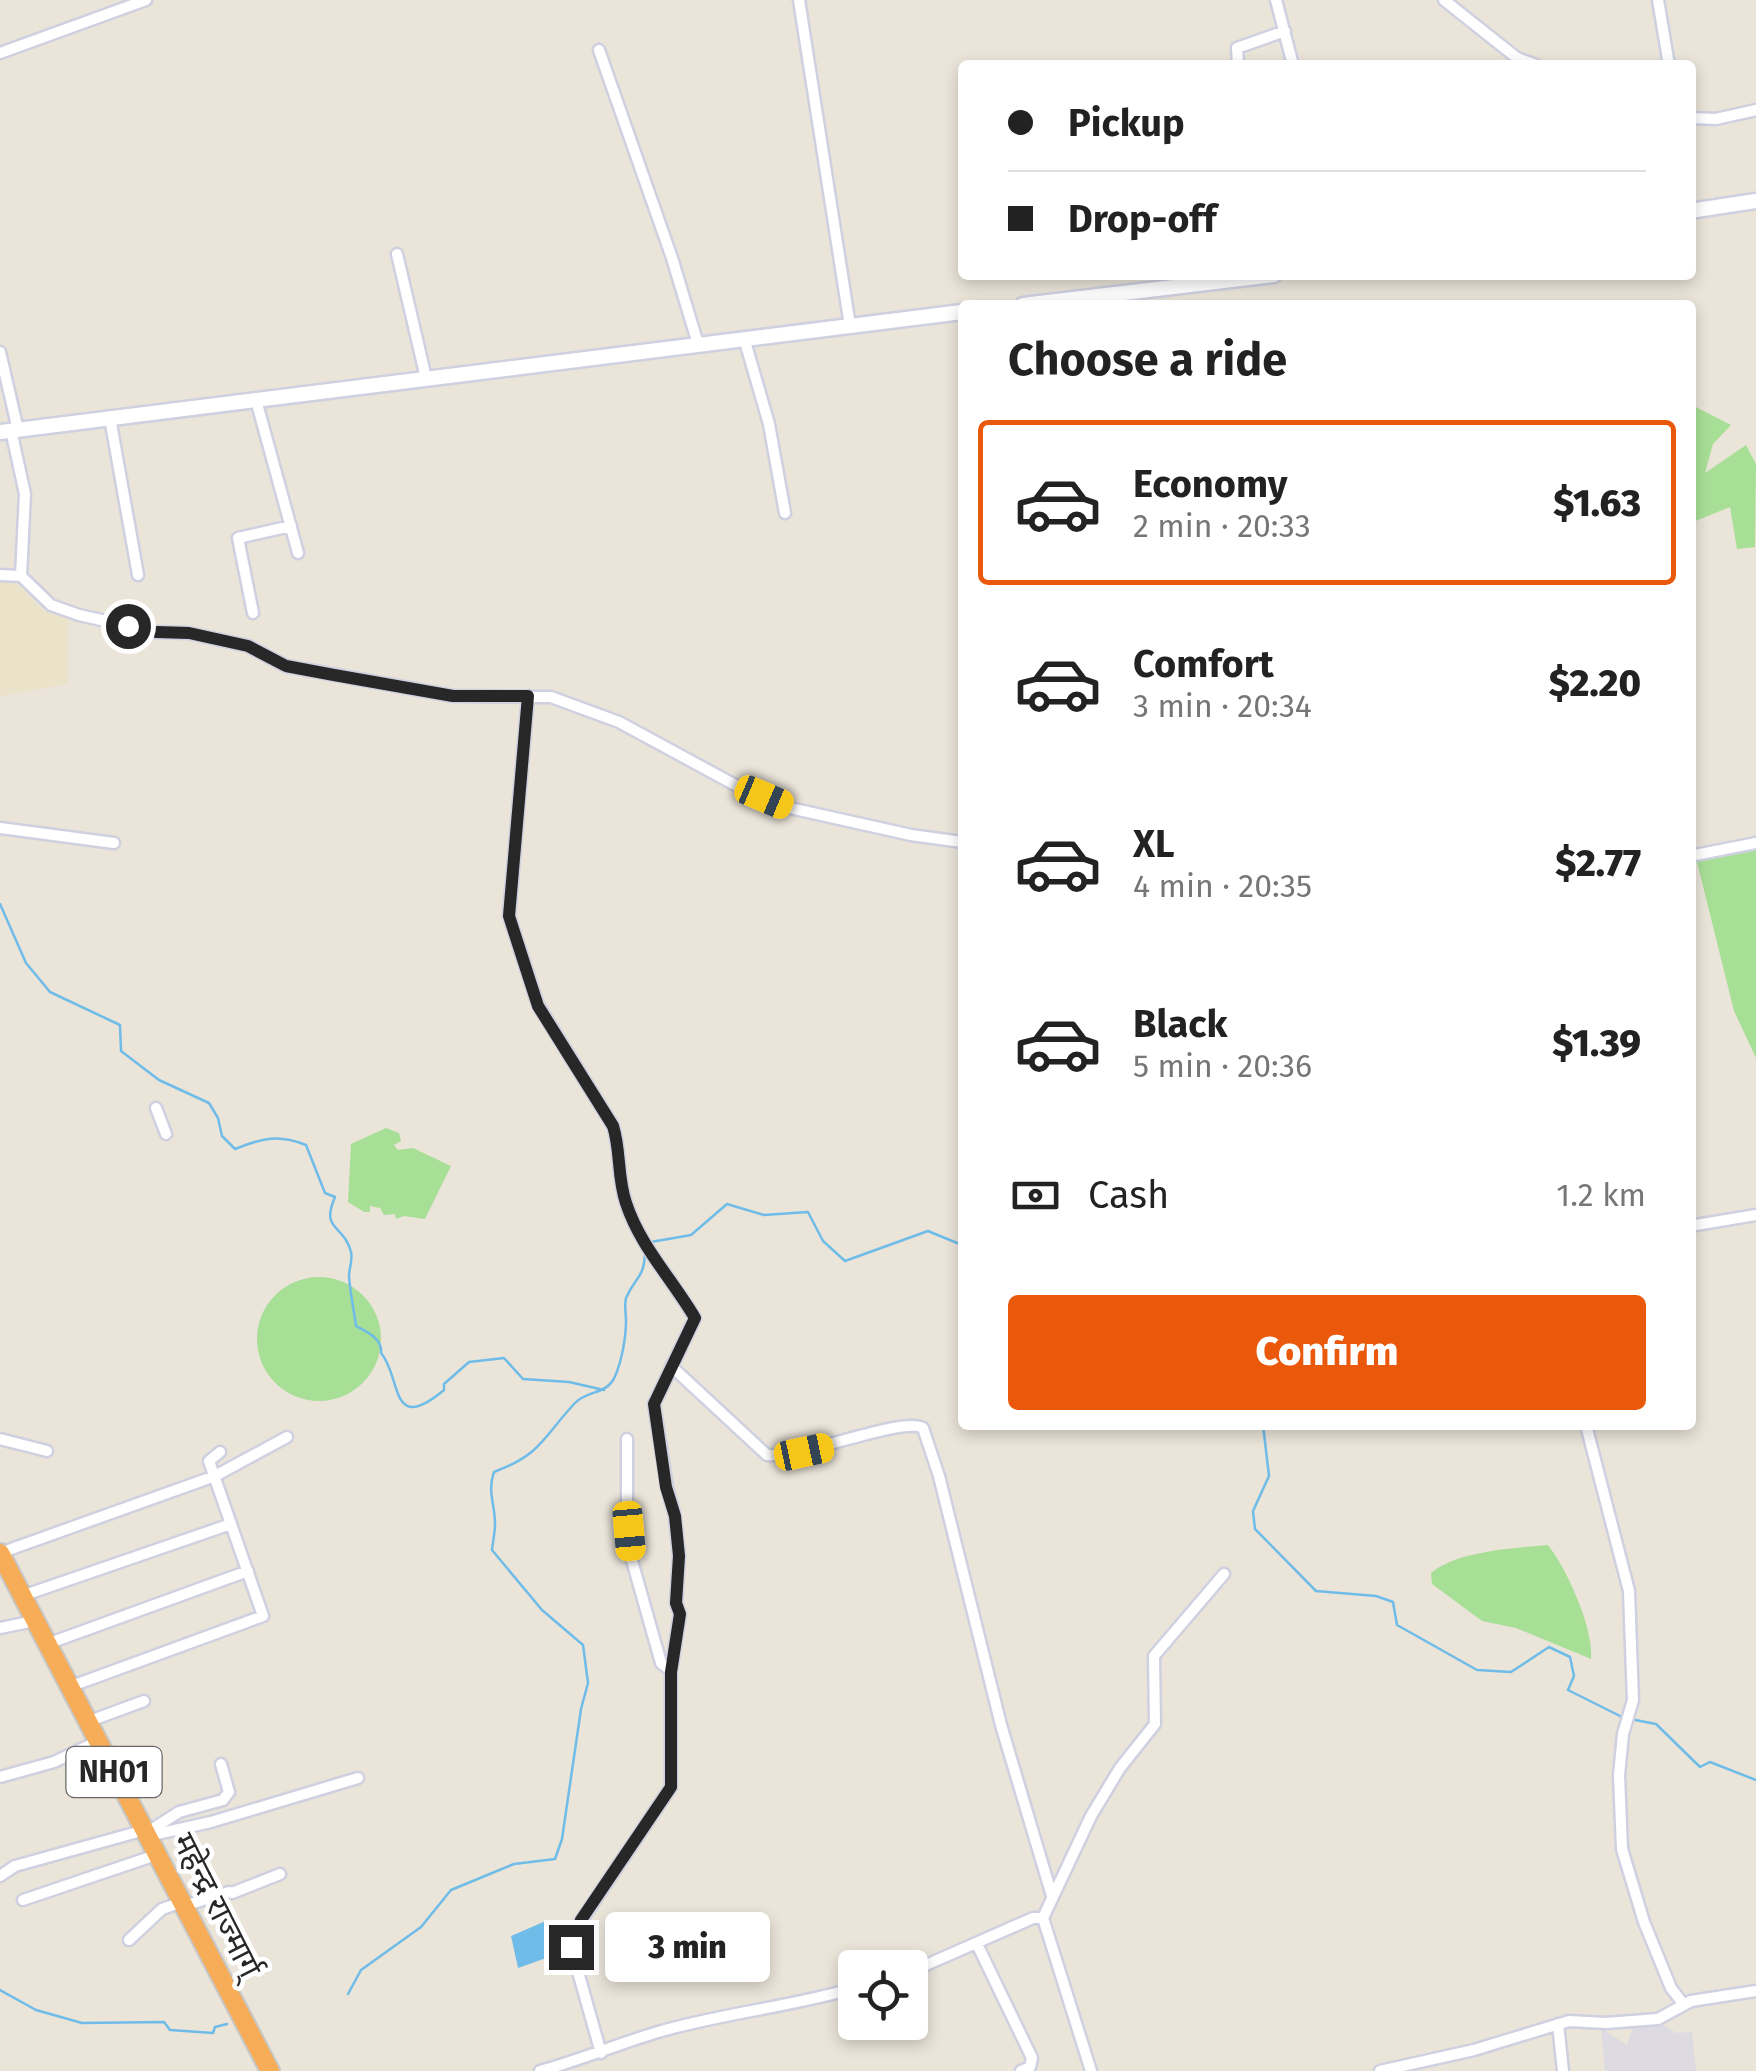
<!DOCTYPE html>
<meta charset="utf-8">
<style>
body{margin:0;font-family:"Fira Sans","Noto Sans Devanagari",sans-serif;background:#f2f2f2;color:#222;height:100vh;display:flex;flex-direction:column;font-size:38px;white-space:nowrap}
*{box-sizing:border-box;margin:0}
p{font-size:32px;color:#767676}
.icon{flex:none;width:55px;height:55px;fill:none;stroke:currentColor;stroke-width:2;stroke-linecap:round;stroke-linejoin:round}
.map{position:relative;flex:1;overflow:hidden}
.details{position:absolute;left:958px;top:300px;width:738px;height:1130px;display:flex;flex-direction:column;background:#fff;border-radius:10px;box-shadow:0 5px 15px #0003}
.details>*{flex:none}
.hud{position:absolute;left:958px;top:60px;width:738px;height:220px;border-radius:10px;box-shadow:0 5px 15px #0003;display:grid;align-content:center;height:220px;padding:0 50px;background:#fff}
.buttons{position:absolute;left:838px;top:1950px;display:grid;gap:20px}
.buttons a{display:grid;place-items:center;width:90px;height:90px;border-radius:10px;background:#fff;box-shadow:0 5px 15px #0003;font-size:50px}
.end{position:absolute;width:45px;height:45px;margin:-22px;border:12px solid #272727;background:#fff;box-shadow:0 0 0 5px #fff}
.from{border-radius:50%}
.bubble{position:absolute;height:70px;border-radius:10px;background:#fff;box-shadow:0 5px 15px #0003;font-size:32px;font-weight:800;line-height:70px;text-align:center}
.car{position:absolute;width:30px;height:60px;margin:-30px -15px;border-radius:12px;box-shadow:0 0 8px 2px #0007;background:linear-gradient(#f5c518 24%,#345 0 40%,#f5c518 0 76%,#345 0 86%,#f5c518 0)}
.hud b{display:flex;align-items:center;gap:35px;height:95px;font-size:38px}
.hud b+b{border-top:2px solid #e0e0e0}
.hud i{width:25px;height:25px;background:#222}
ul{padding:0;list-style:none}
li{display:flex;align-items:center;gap:30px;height:165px;margin:0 20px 15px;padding:0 30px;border:5px solid transparent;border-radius:10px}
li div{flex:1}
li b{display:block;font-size:38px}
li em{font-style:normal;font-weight:800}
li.active{border-color:#ea580c}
li>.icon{width:90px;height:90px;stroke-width:1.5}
h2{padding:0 50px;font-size:45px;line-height:120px}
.pay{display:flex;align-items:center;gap:25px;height:110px;padding:0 50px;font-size:38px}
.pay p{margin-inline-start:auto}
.button{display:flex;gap:20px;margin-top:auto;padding:20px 50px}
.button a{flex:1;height:115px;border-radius:10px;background:#ea580c;color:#fff;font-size:40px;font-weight:800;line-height:115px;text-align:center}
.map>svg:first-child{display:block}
</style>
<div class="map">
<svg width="1756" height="2071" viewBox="0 0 1756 2071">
<rect width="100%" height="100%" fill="#eae4d9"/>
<path fill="#dddae2" d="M1655,2019L1676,2033L1692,2032L1696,2071H1605L1601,2028L1627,2045L1633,2027Z"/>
<path fill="#ebe3c9" d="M0,579L21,586L41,609L68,618V684L0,696Z"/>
<path fill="#a8df97" d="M1690,404L1731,425L1713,444L1705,473L1746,445L1756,464L1755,547L1737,549L1730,507L1693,522L1690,521V503L1694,499L1690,486Z
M1756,845V1058L1734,1011L1697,862Z
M386,1128L399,1133L401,1141L394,1145L398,1150L413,1148L451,1166L425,1219L404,1216L396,1219L395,1214L384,1215L380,1208L370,1206V1212H364L348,1202L351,1144Z
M257 1339a62 62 0 1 1 124 0a62 62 0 1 1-124 0Z
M1548,1545C1567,1569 1594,1629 1591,1659L1516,1628L1482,1621L1432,1584L1431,1573C1456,1551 1514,1548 1548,1545Z"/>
<path fill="#6fbce9" d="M548,1920L563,1952L518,1968L511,1936Z"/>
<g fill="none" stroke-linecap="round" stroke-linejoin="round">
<path stroke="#6fbce9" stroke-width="2.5" d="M0,904L26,963L50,992L120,1025L121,1051L159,1080L209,1103L218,1118L222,1136L235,1149C262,1138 279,1134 306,1145L325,1193L335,1197C320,1231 344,1224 351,1252C353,1260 349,1268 349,1276C350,1293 354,1310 356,1326C367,1332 383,1339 381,1353C402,1377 389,1436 444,1390V1384L469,1362L504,1358L523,1379L569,1382L604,1390
M651,1242L691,1235L727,1204L764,1215L808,1212L823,1241L845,1261L928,1231L962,1245
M1263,1425L1269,1476L1253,1511L1255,1529L1316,1591L1376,1596L1393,1602L1397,1625L1477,1670L1511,1672L1549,1647L1570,1657L1574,1676L1568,1690L1622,1717
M1630,1719L1656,1724L1700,1767L1710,1762L1756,1780
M0,1990L36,2010L82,2023L164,2022L170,2030L213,2033L215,2027L227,2024
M348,1994L361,1970L421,1927L451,1890L514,1864L555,1859L562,1839L581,1709L588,1683L583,1645L542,1610L492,1550C493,1541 495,1532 495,1524C495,1504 487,1491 494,1472C542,1454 543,1437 575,1403C588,1389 608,1396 616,1374C622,1359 626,1337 626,1321C626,1313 624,1305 626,1298C636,1275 645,1279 645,1249"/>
<defs>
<path id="street" d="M799,0L850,326
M1276,0L1293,65
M1444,0L1517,58L1536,65
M1658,0L1669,65
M599,50L672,258L698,344
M0,53L146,0
M1238,65L1237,48L1285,31
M1690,118L1716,119L1756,110
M397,254L426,378
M744,338L769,424L785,513
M0,352L18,430
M256,400L298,553
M110,418L138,575
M11,430L25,494L21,576
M0,575L21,576L51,605L79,615L155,632L189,633L248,646L286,666L453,696L551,697L619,722L737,786L790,808L911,835L962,842
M253,613L238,538L291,526
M528,696L509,916L538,1005L613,1126C621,1151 617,1177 626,1203C640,1246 672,1279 695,1318L654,1404L667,1487L675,1517L679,1556L676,1603L680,1614L671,1671V1787L581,1921L571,1947L601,2053
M0,828L114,843
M1690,856L1756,843
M156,1108L166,1134
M1690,1226L1756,1215
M671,1366L767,1455C804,1458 903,1416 923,1428L939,1476L1001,1725L1052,1896
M1586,1425L1629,1591L1633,1700L1623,1734L1619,1775L1622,1849L1644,1922L1671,1988L1684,2005
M0,1439L47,1451
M627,1439V1504L631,1557L661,1663L671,1671
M0,1553L215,1476L287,1437
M22,1596L231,1524
M0,1628L34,1621
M47,1644L248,1571
M69,1687L263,1616L209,1461L220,1452
M87,1722L144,1701
M0,1777L54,1762L98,1741
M146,1833L179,1812L223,1800L229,1792L221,1764
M148,1836L211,1822L358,1778
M0,1876L15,1866L145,1830
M23,1900L156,1855
M184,1906L229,1892L232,1893L280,1874
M1043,1918L1091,1816L1120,1768L1155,1724L1154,1656L1224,1574
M129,1940L162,1909L182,1902
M977,1944L1032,2058L1030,2067L1021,2071
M910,1972L1033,1918H1043L1091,2071
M1558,2024L1563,2071
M540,2071C580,2060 618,2044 658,2032C723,2013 790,2007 855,1988
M1380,2071L1474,2050L1569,2021L1606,2023L1658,2019L1691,2001L1756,1991"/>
<path id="secondary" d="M1690,211L1756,201
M1023,305L1274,275
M0,432L962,312"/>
<path id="highway" d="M0,1553L270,2071"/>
</defs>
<use href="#street" stroke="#cfd0e0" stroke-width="15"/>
<use href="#secondary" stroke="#cfd0e0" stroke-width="19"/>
<use href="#highway" stroke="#c7c7c7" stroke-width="22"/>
<use href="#street" stroke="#fff" stroke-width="10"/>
<use href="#secondary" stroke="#fff" stroke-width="14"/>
<use href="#highway" stroke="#f7ac57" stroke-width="18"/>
</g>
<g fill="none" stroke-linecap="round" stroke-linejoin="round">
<path stroke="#272727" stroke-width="12" d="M128,626L156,632L189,633L248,646L286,666L334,675L453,696H528L509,916L538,1006L613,1126C621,1151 617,1177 626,1203C640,1246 672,1279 695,1318L654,1404L666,1487L675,1516L679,1556L676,1603L680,1614L671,1672V1787L581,1920L571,1947"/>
</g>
<g text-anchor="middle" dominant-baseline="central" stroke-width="9" stroke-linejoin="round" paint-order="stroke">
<rect fill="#fff" stroke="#686868" stroke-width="2.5" x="66.5" y="1747" width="95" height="50" rx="8"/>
<g font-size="30" font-weight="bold" fill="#272727">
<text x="114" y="1772">NH01</text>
</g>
<g font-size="32" fill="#272727" stroke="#fff">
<text transform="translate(217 1905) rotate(63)">महेन्द्र राज्मार्ग्</text>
</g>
</g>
</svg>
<div class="buttons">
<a><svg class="icon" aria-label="locate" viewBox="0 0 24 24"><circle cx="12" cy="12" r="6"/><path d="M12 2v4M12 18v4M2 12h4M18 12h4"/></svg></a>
</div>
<i class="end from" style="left:128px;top:626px"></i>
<i class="end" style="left:571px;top:1947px"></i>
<div class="bubble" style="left:605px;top:1912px;width:165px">3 min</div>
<i class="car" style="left:764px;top:797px;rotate:113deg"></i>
<i class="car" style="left:804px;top:1452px;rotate:78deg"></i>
<i class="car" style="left:629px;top:1531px;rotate:175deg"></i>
<div class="hud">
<b><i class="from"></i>Pickup</b>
<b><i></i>Drop-off</b>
</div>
<section class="details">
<h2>Choose a ride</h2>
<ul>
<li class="active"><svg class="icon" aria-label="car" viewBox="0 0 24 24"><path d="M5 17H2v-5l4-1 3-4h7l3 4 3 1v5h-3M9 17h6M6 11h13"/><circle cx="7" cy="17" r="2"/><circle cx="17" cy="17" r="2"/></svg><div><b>Economy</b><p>2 min · 20:33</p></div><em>$1.63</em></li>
<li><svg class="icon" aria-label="car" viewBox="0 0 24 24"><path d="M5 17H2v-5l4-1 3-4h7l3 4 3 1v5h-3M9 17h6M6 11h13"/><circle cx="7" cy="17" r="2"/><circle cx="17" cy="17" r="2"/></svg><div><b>Comfort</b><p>3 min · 20:34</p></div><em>$2.20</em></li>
<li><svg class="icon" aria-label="car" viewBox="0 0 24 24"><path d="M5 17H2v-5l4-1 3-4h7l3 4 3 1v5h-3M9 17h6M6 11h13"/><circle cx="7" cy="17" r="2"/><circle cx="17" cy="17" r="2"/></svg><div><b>XL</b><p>4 min · 20:35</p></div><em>$2.77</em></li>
<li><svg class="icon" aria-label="car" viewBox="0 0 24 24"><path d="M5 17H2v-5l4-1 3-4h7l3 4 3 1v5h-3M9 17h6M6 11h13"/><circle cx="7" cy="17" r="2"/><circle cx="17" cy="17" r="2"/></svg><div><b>Black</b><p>5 min · 20:36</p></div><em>$1.39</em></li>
</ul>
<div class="pay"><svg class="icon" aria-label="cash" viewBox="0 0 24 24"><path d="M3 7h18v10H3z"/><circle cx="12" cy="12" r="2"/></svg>Cash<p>1.2 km</p></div>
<div class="button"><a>Confirm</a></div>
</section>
</div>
